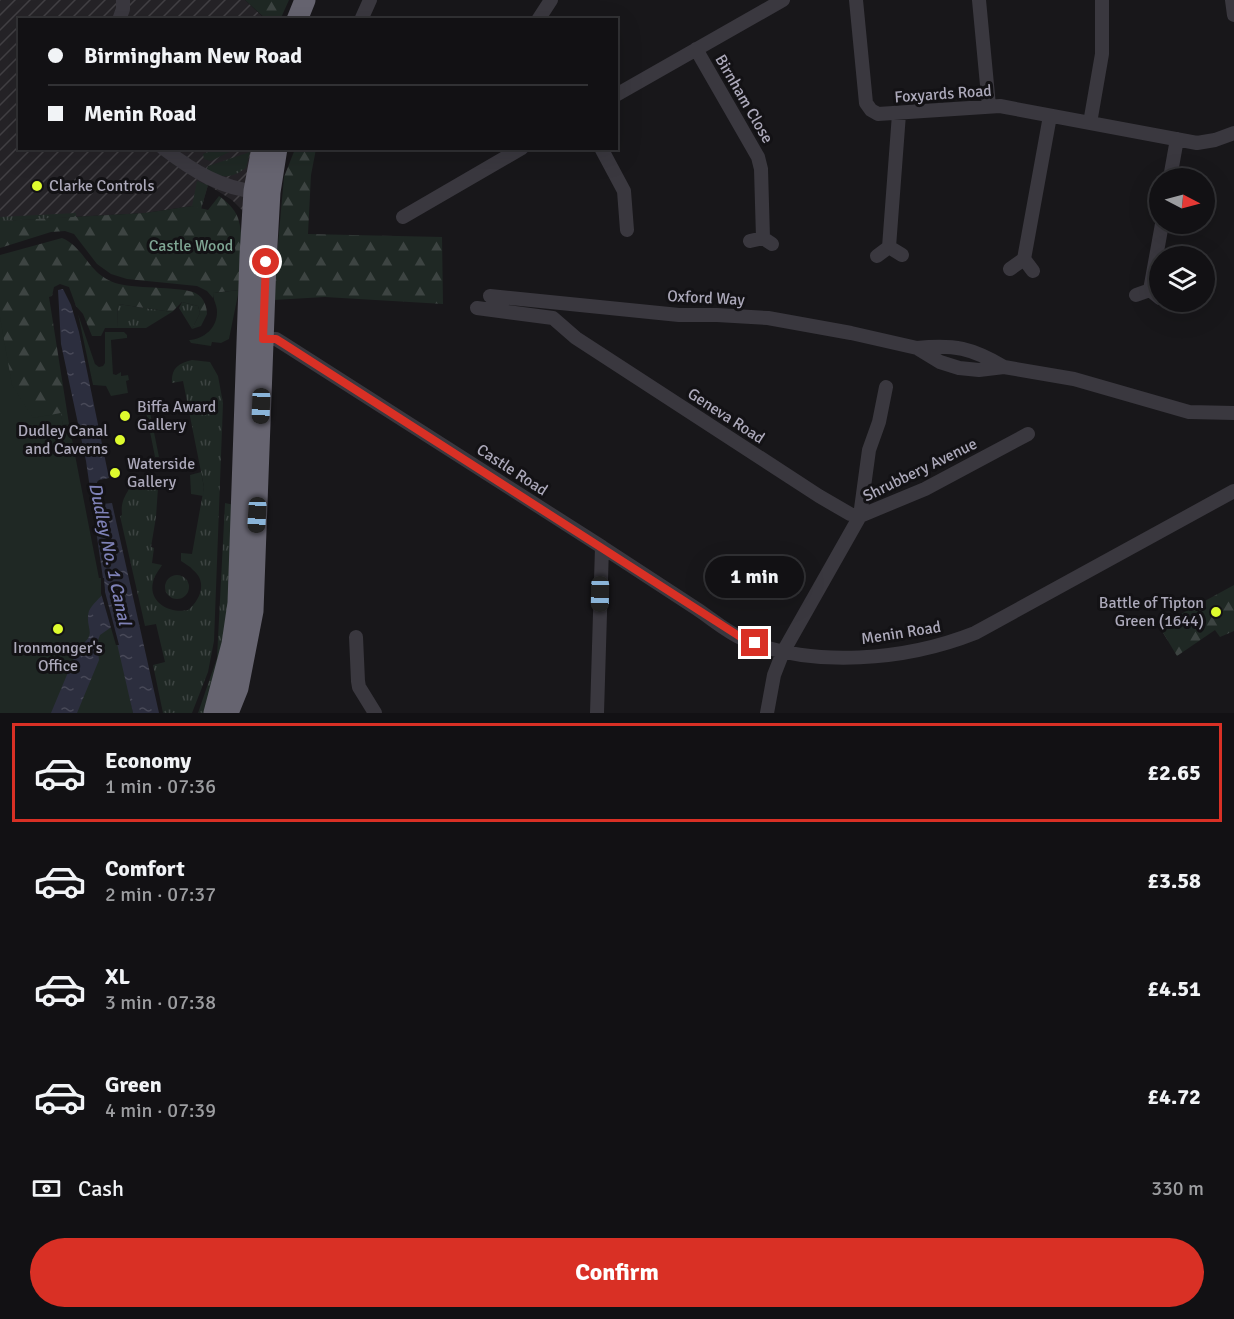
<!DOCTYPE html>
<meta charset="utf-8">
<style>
body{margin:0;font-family:Signika,sans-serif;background:#1f1f22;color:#f1f3f6;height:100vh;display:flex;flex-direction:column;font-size:22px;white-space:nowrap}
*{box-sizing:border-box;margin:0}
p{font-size:20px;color:#9c9da0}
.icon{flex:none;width:33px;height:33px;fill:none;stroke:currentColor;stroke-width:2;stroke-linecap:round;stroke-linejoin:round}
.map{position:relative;height:713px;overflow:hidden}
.details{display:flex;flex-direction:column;background:#121114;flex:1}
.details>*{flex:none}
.top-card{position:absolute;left:18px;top:18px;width:600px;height:132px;border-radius:0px;box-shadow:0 6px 24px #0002,0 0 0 2px #313134;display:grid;align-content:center;height:132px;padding:0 30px;background:#121114}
.needle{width:39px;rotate:96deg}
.tools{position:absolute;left:1149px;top:168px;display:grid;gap:12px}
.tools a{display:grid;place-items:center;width:66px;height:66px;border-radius:50%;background:#121114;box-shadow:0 6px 24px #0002,0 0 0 2px #313134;font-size:30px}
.end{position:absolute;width:27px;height:27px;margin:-14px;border:8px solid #d93025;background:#fff;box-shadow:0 0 0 3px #fff}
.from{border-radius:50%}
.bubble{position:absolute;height:42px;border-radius:21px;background:#121114;box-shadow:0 6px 24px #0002,0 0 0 2px #313134;font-size:20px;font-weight:700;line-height:42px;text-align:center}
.car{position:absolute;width:18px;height:36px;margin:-18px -9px;border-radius:8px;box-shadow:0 0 4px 2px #0007;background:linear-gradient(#222 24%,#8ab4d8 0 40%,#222 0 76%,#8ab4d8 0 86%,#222 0)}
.top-card b{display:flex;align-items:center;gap:21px;height:57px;font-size:22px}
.top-card b+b{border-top:2px solid #313134}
.top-card i{width:15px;height:15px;background:#f1f3f6}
ul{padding:10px 0 0;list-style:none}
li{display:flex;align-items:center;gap:18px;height:99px;margin:0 12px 9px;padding:0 18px;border:3px solid transparent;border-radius:0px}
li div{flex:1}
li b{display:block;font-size:22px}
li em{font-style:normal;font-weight:700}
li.current{border-color:#d93025}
li>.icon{width:54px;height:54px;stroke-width:1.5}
.pay{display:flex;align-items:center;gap:15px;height:66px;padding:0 30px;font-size:22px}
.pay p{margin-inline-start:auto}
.primary-button{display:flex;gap:12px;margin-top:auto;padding:12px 30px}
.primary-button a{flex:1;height:69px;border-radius:36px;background:#d93025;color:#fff;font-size:24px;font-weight:700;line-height:69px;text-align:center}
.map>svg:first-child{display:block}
</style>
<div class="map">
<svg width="1234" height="713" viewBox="0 0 1234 713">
<defs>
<pattern id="industrial-furrows" width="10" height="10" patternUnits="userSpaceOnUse" patternTransform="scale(1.5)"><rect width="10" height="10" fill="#252327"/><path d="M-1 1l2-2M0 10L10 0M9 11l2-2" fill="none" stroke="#424044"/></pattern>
<pattern id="grass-tufts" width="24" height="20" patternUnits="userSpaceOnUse" patternTransform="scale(1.5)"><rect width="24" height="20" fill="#1f2824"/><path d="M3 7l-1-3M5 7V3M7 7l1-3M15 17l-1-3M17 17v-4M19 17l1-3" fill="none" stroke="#3d4442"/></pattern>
<pattern id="forest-firs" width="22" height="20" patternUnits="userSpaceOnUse" patternTransform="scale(1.5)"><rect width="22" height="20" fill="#1f2824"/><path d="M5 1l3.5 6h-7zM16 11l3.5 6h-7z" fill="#3d4442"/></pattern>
<pattern id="water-ripples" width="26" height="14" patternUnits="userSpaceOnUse" patternTransform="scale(1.5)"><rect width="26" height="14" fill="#2c2e3e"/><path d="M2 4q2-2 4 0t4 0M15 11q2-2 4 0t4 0" fill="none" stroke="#484958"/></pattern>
</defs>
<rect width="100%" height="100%" fill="#18171a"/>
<path fill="url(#industrial-furrows)" d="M0,0H245L266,20H20V148L269,149L244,212L232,200L208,185L201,209L192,206L145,213L0,221Z"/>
<path fill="url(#grass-tufts)" d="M250,152L246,168C230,179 223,178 206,171L208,166Z
M197,181L208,185L201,209L192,206Z
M76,213V217L0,221V217Z
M182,302L198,306L200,313L192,329L179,308Z
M118,304L172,312L146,328H117Z
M192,360L210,362L218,376L223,403L214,641L208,672L192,713H163L153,665L165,662L156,624L145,626L120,516L122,515C120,496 130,493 133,478L148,475L150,487L158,488L156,517L151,547L154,548L152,563L162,565C159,570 154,576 153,582C148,603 171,614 188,610C200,600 208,582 193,570C190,566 185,564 181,561V553L192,554L204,487L183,381L172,383C171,369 178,363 192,360Z
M225,503L234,505L231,606L210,696L204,713H198L217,658Z
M165 587a12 12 0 1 1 24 0a12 12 0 1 1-24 0Z"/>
<path fill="url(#forest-firs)" d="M245,0H289L280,20L266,19Z
M295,149H316L311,175L308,234L442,237L443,304L325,297L273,300L284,177Z
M219,196C226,201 235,209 238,218C245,239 240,268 239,290L214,293L213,298L207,291L197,286L127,279L111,274L97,264L74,234L65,231L51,232L0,248V221L145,213L192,206L208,210Z
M62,238C86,248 88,276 119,284C137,289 185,286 197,294C204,298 207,307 207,314L201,326L192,329L200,313L198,306L182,302L172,312L118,304L117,328H105L101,336H92L83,314L76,306L69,287L60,284L54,287L52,296L49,297L69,424L63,425L60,413L41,455L0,374V255Z
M1234,585V631L1220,637L1215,630L1177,656L1159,626Z"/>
<path fill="#1f2824" d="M216,149V148L235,149L211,161L204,159L203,154Z
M239,290L229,339L221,343L212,342L211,346L191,343L189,340C204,339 217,328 217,312C217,305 213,300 213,293Z
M78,314L95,364L99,367L103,366L105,363V332H124L127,335V338L111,340L113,374L116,375L121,372V376L128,375L129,380L126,381L128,393L111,396L106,386L93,385Z
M0,317L12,385L33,418L61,413L63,425L69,424L99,578H104L105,592L120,647L133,713H0Z
M146,412H150L159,457H155Z
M201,472L204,487L203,496L191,494L190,475Z"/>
<path fill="url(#water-ripples)" d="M63,289L71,305L79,332L109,478L99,480L97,482L99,500L102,504L112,503L159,713H133L113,626L100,635L97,643L99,660L77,713H51L79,646C99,634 84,628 89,611C92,604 100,598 105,592L86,461L61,344L58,290Z"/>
<path fill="#18171a" d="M101,578H104L105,592L119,645H116L101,593Z"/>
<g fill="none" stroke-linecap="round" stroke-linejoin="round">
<path stroke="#3a383f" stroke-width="14" d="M856,0L866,103L871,110L878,114L1000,106L1197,143L1215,140L1234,133
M979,0L989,106
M1232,0L1234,15
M119,20L123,9V0
M361,20L370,0
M538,20L551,0
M696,49L758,157L761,169L763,238
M616,95L783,0
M1090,123L1102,54V0
M163,148C193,171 223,190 261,192
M601,148L624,191L627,230
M1170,178L1177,139
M403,217L522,148
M750,241L763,238L772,244
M889,247L899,114
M877,256L889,247L902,255
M1024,259L1050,116
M1010,269L1024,259L1033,271
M1150,290L1162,224
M1136,295L1150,290L1160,298
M490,296L679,315H717L768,318L851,333L917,348L940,362L959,368L979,370L1004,367L1074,379L1189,412L1234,413
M477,308L553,318L576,338L819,496L850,514L860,516L869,450L879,422L886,387
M263,339H276L284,344L602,547L597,713
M917,348C954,344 972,348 1004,367
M602,547C634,568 665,588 697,609C712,619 727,632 743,639C813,669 907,660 975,633L1234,491
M356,637L358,681L359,687L375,713
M767,713L774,675L783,652L860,516L925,489L1028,434"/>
<path stroke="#666470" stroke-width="21" d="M297,20L305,0
M214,713L232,644L238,603L250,256L254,191L262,148
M228,713L238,688L253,611L266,262L270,192L277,148"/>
</g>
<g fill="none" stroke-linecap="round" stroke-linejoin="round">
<path stroke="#d93025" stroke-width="8" d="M266,262L263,339H276L284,344L742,638L755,643"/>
</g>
<g fill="#defb2e" stroke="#131215" stroke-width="2">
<circle cx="37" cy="186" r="6"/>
<circle cx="125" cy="416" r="6"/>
<circle cx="120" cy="440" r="6"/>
<circle cx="115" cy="473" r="6"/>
<circle cx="1216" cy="612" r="6"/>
<circle cx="58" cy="629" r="6"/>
</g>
<g text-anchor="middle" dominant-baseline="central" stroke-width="6" stroke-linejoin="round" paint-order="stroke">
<g font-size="16" fill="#aca9ba" stroke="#131215">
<text transform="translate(943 94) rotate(-4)">Foxyards Road</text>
<text transform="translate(744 99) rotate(60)">Birnham Close</text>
<text transform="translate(706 298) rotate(3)">Oxford Way</text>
<text transform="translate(726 416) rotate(33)">Geneva Road</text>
<text transform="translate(512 470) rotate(33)">Castle Road</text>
<text transform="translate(920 470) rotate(-26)">Shrubbery Avenue</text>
<text transform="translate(901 633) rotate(-9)">Menin Road</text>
</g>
<g font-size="16" fill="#aca9ba" stroke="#131215" text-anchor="start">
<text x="49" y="186">Clarke Controls</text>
<text x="137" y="407">Biffa Award<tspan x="137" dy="18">Gallery</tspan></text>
<text x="108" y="431" text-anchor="end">Dudley Canal<tspan x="108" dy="18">and Caverns</tspan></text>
<text x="127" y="464">Waterside<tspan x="127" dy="18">Gallery</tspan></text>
<text x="1204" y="603" text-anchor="end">Battle of Tipton<tspan x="1204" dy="18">Green (1644)</tspan></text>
<text x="58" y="648" text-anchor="middle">Ironmonger's<tspan x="58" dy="18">Office</tspan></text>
</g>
<g font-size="16" fill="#7fa694" stroke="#131215">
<text x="191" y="246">Castle Wood</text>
</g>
<g font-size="18" font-style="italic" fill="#7e81b6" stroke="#131215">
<text transform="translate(110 554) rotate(78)">Dudley No. 1 Canal</text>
</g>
</g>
</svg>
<div class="tools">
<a><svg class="needle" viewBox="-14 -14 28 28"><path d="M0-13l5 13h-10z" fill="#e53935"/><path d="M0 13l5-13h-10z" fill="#9c9da0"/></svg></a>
<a><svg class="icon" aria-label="layers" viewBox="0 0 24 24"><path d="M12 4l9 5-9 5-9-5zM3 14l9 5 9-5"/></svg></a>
</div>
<i class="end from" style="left:266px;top:262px"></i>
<i class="end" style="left:755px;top:643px"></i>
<div class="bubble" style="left:705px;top:556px;width:99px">1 min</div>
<i class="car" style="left:261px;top:406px;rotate:182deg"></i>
<i class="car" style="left:257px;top:515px;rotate:183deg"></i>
<i class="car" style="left:600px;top:594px;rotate:181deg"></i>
<div class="top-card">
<b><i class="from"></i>Birmingham New Road</b>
<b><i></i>Menin Road</b>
</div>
</div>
<section class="details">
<ul>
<li class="current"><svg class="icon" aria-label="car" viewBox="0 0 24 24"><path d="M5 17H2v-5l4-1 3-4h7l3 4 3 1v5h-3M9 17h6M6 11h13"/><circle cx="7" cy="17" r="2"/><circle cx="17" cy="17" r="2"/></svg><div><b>Economy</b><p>1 min · 07:36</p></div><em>£2.65</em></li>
<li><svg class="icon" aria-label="car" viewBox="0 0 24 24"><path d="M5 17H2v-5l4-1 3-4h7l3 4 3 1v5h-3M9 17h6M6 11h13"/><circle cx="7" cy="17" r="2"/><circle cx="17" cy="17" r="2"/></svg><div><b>Comfort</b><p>2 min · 07:37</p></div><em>£3.58</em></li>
<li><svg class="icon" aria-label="car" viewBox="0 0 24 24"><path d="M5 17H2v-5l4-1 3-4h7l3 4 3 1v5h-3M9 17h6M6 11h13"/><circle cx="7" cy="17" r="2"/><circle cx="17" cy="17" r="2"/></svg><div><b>XL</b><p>3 min · 07:38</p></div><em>£4.51</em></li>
<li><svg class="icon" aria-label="car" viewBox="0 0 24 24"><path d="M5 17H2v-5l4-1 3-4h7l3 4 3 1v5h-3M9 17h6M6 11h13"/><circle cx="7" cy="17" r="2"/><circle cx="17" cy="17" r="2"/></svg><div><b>Green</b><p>4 min · 07:39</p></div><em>£4.72</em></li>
</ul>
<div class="pay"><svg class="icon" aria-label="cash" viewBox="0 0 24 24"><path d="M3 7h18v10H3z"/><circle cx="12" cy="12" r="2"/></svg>Cash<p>330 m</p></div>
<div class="primary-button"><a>Confirm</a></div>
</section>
